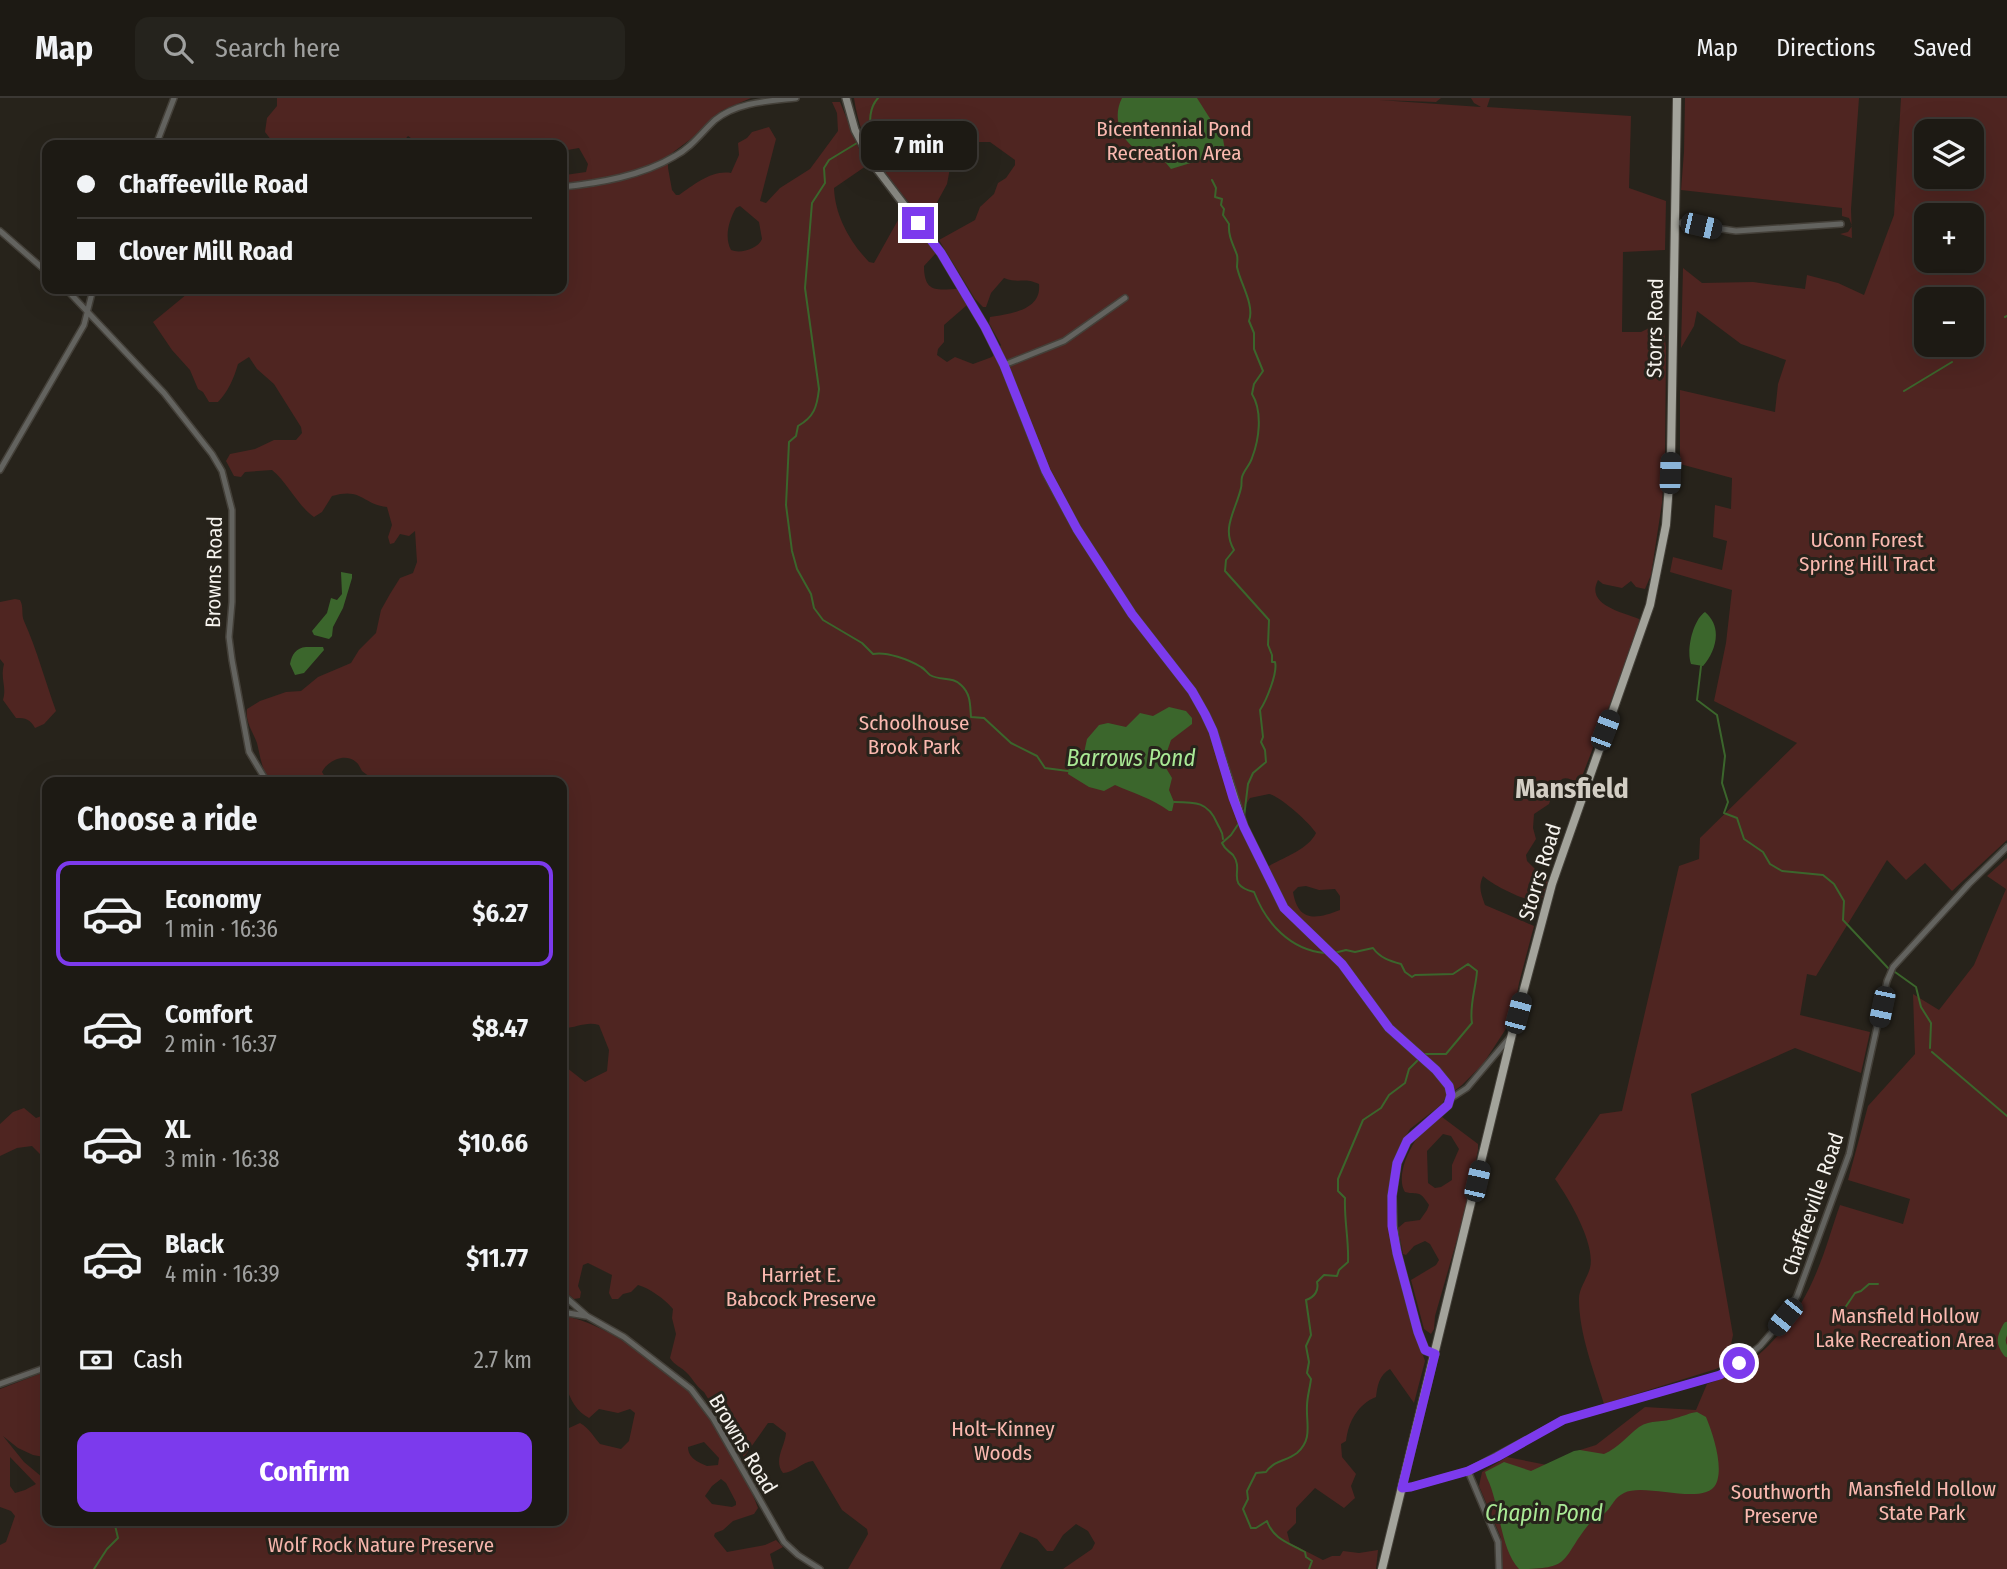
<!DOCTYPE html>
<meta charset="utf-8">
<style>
body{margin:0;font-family:"Fira Sans Condensed",sans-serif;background:#25231d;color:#f1f3f6;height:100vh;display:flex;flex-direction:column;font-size:26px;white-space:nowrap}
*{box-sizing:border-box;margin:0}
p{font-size:23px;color:#a0a1a0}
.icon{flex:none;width:38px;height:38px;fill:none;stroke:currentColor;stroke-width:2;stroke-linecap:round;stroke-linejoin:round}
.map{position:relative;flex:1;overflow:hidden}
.sheet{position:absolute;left:42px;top:679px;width:525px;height:749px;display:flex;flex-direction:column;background:#1d1a14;border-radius:14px;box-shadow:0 7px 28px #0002,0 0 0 2px #3b3834}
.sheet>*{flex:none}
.hud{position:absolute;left:42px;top:42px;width:525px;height:154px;border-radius:14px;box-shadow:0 7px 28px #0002,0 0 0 2px #3b3834;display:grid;align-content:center;height:154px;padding:0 35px;background:#1d1a14}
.fabs{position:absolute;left:1914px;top:21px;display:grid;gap:14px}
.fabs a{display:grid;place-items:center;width:70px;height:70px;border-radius:14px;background:#1d1a14;box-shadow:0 7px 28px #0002,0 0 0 2px #3b3834;font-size:35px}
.end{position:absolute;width:32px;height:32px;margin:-16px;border:9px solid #7c3aed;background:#fff;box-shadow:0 0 0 4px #fff}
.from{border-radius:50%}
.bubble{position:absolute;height:49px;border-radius:14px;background:#1d1a14;box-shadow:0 7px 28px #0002,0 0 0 2px #3b3834;font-size:23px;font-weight:700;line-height:49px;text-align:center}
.car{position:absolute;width:21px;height:42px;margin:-21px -10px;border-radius:9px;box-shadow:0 0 5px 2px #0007;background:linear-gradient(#222 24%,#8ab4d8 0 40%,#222 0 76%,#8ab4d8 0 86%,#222 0)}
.hud b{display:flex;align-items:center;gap:24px;height:66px;font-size:26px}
.hud b+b{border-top:2px solid #3b3834}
.hud i{width:18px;height:18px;background:#f1f3f6}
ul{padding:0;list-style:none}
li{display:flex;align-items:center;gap:21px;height:105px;margin:0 14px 10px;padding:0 21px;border:4px solid transparent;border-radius:14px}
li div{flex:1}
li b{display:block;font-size:26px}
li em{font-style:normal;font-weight:700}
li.current{border-color:#7c3aed}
li>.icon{width:63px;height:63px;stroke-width:1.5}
h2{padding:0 35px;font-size:32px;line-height:84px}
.pay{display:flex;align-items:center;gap:18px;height:77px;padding:0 35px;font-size:26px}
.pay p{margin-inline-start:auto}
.cta{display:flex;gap:14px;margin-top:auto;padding:14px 35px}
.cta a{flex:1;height:80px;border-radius:14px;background:#7c3aed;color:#fff;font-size:28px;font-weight:700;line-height:80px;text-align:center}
header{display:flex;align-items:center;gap:42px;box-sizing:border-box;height:98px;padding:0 35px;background:#1d1a14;border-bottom:2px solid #3b3834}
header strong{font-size:33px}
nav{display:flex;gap:38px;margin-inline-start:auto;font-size:24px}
.search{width:490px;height:63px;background:#25231d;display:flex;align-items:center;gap:18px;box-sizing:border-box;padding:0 24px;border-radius:14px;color:#a0a1a0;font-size:26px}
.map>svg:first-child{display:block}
</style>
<header>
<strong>Map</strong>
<div class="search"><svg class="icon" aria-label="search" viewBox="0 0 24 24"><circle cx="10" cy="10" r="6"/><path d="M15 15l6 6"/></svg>Search here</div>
<nav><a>Map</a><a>Directions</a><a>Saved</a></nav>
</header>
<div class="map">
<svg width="2007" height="1471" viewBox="0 0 2007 1471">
<rect width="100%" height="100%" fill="#27231b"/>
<path fill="#4f2521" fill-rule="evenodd" d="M277,0H751L721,13L699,35L668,58V70L672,92L676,97H679C694,87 711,72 731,75L739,57L738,45L747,40L752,34L769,29L776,41L760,103L766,105L780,90L810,71L838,33L837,15L832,4H840L866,68L834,90C835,118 850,144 869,164L874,165L902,115H904L936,155L924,168C924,197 939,191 959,191L967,207L944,227V244L938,251L937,257L947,264L955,259L973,266L992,259L1001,247L989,225L990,219C1009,216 1042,213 1039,186C1023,179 1020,186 1004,180L991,195L986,209H983L975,201L939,142L975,122L980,109L994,96L998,85L1006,80L1015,67V62L990,44H972L966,47L950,70L947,86L935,108L930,113L918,115C887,78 861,51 854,0H1441L1436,4L1379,2L1481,9L1474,5L1471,0H1490L1487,9L1631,18L1629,90L1666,103L1665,152L1623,154L1622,234H1641L1653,228L1659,230L1661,233H1664L1666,250L1665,361L1662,405L1651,477L1645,491L1636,489L1631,483L1622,490L1603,486L1598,482C1585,507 1622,514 1639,521L1640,528L1581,681C1574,686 1569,678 1562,681L1553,694L1549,706L1534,716L1533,730L1536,741L1526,757L1527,763L1548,784L1541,803C1530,806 1492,787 1483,778C1478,789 1481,796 1485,807L1534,828L1519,885L1513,920L1483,966L1462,987L1445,1000L1442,1006L1410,1031L1399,1050L1391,1080L1388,1115L1393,1157L1411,1222L1425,1263L1414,1305L1390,1271C1379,1277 1377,1289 1376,1299C1358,1306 1348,1324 1346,1343L1341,1346L1342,1359L1356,1376L1351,1388L1355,1400L1344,1410L1315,1390L1296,1410V1425L1287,1434L1290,1445L1323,1462L1332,1458H1340L1343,1453L1359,1455L1378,1452L1376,1471H1063L1092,1451L1095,1445L1088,1433L1076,1426L1063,1437L1053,1453H1047L1037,1441L1020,1434L1000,1471H848L868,1436L867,1431L842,1412L813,1363C802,1364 793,1375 783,1375C773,1362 785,1349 786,1335L773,1325H768L744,1359L704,1294C697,1289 694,1283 688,1276C682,1269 675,1268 670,1260L676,1236L672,1220L673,1211C665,1201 649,1190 638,1187L631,1194L623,1196L618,1201H612L609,1195L612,1177L588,1165L583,1167L578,1188L581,1194L580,1200L574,1201L562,1191V966L585,984L607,973L609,952L599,927C585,923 575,931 562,930V684H375C371,679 367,677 362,673C360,670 359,666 356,664C345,654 327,663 322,674L328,684H271C261,670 261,661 257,645C253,634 245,624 247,611L260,603L286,594L301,593L318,579L351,565L359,552L376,535L381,512L390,496L400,480L413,475L417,464L415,433L409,438L400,436L394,445L390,446L388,439L392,427L387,409C362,406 362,389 332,398L322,414L314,419C297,407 288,385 272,372L245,374L241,379L234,378L226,363L230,356L255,351L274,342H296L302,335L301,329L274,286L257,271L249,259L238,266C234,280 228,294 218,304H209L203,294L198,291L190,272L172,252L153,224L187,196L188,191H562V75L565,77L586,74L588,66L579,50L562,53V47H421L408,38L400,47H275L265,34L267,20L277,8ZM740,108L759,124L762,141C758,151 740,156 731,152C724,139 729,122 736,110ZM1269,696C1280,698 1310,725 1316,735C1308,752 1282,760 1267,769L1254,755L1237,720L1250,700ZM1306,788L1319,792L1335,791L1340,798V812C1317,821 1298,825 1293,794L1298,789Z
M1685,0H1859L1851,111L1852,140L1840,136L1848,134L1852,128L1849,120L1842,118V110L1681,92L1684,54Z
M1901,0H2007V742L1952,793L1925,765L1906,782L1887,762L1816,878L1807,876L1800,917L1870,934L1861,975L1795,950L1691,996L1733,1237L1727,1265L1716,1271L1604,1306C1594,1273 1579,1236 1579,1201C1579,1190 1587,1181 1590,1170C1596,1146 1569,1101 1555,1081L1600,1016L1622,1013L1679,768L1699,761L1700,740L1797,645L1714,603L1726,545L1732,492L1670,474L1673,459L1722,472L1727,443L1713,439L1715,407L1731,411L1732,380L1680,366V292L1775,314L1778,286L1786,262L1741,246L1697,213L1694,228L1681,250L1683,170L1702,185L1753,184L1805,191L1807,177L1838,185L1864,197L1894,117ZM1927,33H1972V79H1927ZM1927,117H1972V163H1927ZM1927,201H1972V247H1927Z
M15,501L20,502C24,509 21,516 24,523C37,552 45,583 56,613L44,626L35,630C30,621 26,620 16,620L3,602C7,588 0,582 4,566L0,561V504Z
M2007,760V1471H1502L1501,1440L1479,1388L1482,1374L1507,1359L1547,1367L1580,1352L1596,1347L1645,1309L1696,1312L1707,1286C1758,1271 1798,1221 1817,1173C1826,1152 1832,1129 1840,1107L1903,1126L1910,1101L1848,1082L1868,1008L1915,956L1913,896L1939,912L1974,867L2006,791L1987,778Z
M24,1010L36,1020L47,1016V1040L42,1046L44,1060L32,1048L17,1050L0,1058V1026L13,1014Z
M1442,1019L1478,1046V1052L1466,1110L1435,1218L1434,1231L1431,1236L1424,1231L1411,1182L1436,1167L1439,1162L1430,1146L1425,1143L1414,1148L1406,1157L1403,1156L1398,1130L1405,1124L1420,1122L1427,1112L1429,1107C1418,1090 1419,1098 1405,1094C1392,1074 1421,1023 1442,1019ZM1443,1036L1451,1038L1459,1051L1452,1067V1082L1441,1089L1435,1090L1428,1085L1427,1053Z
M562,1218C594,1220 664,1265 686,1290C715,1320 744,1371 758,1410L754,1416L733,1423L723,1432L715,1435L714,1438L727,1454L765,1447L776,1442L783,1449L770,1456L774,1471H0V1447L6,1444L15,1418L11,1413L0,1409V1291L47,1273V1423H562V1323L569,1330L580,1325C590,1331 593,1338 600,1346L621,1351L629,1343L635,1315L630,1311L618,1315L599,1311L589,1320C557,1303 562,1249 562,1218ZM3,1338L18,1350L33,1357L44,1359L45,1368L42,1379L24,1364ZM704,1344L719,1360L718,1367L707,1368C698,1364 688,1360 688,1349ZM10,1359L36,1386L25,1392L15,1395L10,1388ZM721,1381L726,1385L736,1404V1407L732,1409L712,1406L705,1398L712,1388Z"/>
<path fill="#3b662c" d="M1122,0H1197L1223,41L1225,52L1220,56L1171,71L1160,58C1155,56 1149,57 1144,55C1122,47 1111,21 1122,0Z
M341,474L352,476V480L343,510L333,529L332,538L329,541L314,537L312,533L327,515L331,500L337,502L342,496Z
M1705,514C1723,529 1716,553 1703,568L1691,566C1686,552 1693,522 1705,514Z
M306,549H323L324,552L304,575L295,577L290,566C292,556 296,550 306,549Z
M1169,609L1186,613L1192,620V626L1171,642L1163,665L1172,680L1169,692L1174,704L1172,713H1169C1153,701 1133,695 1115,687L1104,693L1089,689L1068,676L1069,667L1084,655L1087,641L1099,627L1108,625L1126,629L1140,615L1153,618Z
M1697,1314L1706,1319C1713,1336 1724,1369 1716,1386C1704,1409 1645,1384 1624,1395C1614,1400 1613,1407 1606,1414C1601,1419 1594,1420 1589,1426C1560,1462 1573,1471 1519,1471C1500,1451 1500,1406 1487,1380L1485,1374L1504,1364L1531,1373L1574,1353L1580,1352L1604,1356C1618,1350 1627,1338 1639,1329C1651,1321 1663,1325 1676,1320C1684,1318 1689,1315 1697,1314Z"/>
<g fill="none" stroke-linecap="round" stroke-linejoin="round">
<path stroke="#3b662c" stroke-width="2" d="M857,45L829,62L824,70L825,85L812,105L805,190L819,291C817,309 814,319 798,328L796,338L789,344L786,407L792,453L797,471L811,496L814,510L823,522L862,545L873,556C886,553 910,562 921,569C925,571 927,575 930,577C940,583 953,578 961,587C971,596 970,607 971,619L984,620L1011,645L1037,658L1045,670L1068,673
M865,45L871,40C870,25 868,11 878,0
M1212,82L1216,90L1215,99L1222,101L1221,107L1224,111L1223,117L1229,126C1228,138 1233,146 1237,157C1238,161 1237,165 1237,169C1240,185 1255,207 1249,223L1254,235V251L1263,273L1254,286L1252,296C1263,314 1259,342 1252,360C1250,367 1244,372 1242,379C1241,383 1242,387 1241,390C1236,412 1221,430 1234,452L1226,462L1225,473L1269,522L1268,547L1272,557V564H1275C1278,575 1266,603 1260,612L1263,639L1261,644L1265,652L1266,664L1253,675L1248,686L1244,719
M2005,219L2007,218
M1904,293L1952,264
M1701,568L1697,602L1717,617L1725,658L1722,685L1728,704L1724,715L1737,720L1744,741L1763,754L1770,766L1782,773L1823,777L1834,786L1844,803L1843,822L1888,870
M1174,704C1196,704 1208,704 1217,725C1220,732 1223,733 1223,741
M1239,725L1231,737L1222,745C1225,752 1229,753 1233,757C1245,773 1224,786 1254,794C1266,825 1290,852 1325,855
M1334,855L1346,852L1355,854L1373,850C1380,860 1390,863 1401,866L1405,874L1412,879L1415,877L1453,876L1468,866L1477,873C1476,890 1469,908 1472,925L1446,956H1425
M1895,874L1916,889L1921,909L1931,925L1930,950
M1932,954L2007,1018
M1836,1223L1855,1195L1861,1193L1869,1186H1878
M94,1471L107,1451L118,1440L114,1423
M1309,1471L1312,1463L1306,1459L1305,1454C1289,1445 1273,1441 1267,1423L1256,1430H1251L1243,1411L1248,1401L1247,1393L1256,1375L1266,1374C1276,1361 1285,1364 1297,1355C1313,1341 1306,1326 1307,1308C1307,1299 1310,1290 1311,1281L1307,1275L1309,1264L1306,1248L1311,1237L1306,1202C1315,1199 1319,1192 1317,1184L1324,1177L1337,1178L1339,1172L1348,1164C1349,1142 1344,1122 1345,1100L1338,1093V1081L1363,1022L1381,1010L1389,997L1405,985L1409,971L1418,962"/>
<path stroke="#3b662c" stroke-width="8" d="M2007,1228C2001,1239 1999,1244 2007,1255"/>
<defs>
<path id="street" d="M156,47L174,0
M562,89C599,85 642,78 675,58C691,50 702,34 715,22C737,4 769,3 796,0
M1674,124L1736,133L1841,126
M0,133L47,174
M66,191L164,295L212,356L222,373L232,412V504L229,539L232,562L249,654L267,684
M1004,267L1064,243L1125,200
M0,372L84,227L93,191
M1450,1001L1467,990L1511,938
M562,1196L587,1218L624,1239L691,1291L713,1320L784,1444L798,1457L820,1471
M562,1214L586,1218
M0,1286L47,1269
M1468,1373L1498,1444L1499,1471
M1402,1389H1411L1468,1373L1563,1322L1720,1277L1739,1265L1760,1248L1785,1219L1797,1198L1849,1056L1887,883L1893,869L1969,786L2007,749"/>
<path id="secondary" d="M846,0L855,32L873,66L941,155L985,229L1004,267L1046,374L1077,431L1132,516L1192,593L1205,616L1213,633L1244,729L1284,810L1342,866L1389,930L1436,972L1449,988L1451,997L1448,1007L1407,1043L1397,1065L1392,1098L1393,1128L1397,1155L1418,1234L1425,1252L1435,1256"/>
<path id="primary" d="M1382,1471L1512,936L1552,786L1650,507L1666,427L1671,359L1677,0"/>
</defs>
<use href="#street" stroke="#444039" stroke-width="8"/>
<use href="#secondary" stroke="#444039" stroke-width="10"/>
<use href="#primary" stroke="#444039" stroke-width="10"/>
<use href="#street" stroke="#63635f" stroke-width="5"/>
<use href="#secondary" stroke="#878781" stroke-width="7"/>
<use href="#primary" stroke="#a3a39b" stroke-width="8"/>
</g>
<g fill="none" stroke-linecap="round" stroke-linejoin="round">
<path stroke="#7c3aed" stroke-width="9" d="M918,125L941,155L985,229L1004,267L1046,373L1077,431L1132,516L1192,593L1205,616L1213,633L1233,700L1244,729L1284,810L1342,866L1389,930L1436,972L1449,988L1451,997L1448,1007L1407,1043L1397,1065L1392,1098V1128L1397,1155L1418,1234L1425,1252L1435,1256L1402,1390L1411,1389L1468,1373L1497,1359L1563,1322L1720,1277L1739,1265"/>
</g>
<g text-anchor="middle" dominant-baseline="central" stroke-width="6" stroke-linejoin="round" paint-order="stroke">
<g font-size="21" fill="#fbb9b0" stroke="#27231b">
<text x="1174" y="31">Bicentennial Pond<tspan x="1174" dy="24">Recreation Area</tspan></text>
<text x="1867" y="442">UConn Forest<tspan x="1867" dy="24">Spring Hill Tract</tspan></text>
<text x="914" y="625">Schoolhouse<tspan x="914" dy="24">Brook Park</tspan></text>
<text x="801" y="1177">Harriet E.<tspan x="801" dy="24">Babcock Preserve</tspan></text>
<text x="1905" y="1218">Mansfield Hollow<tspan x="1905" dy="24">Lake Recreation Area</tspan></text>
<text x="1003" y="1331">Holt–Kinney<tspan x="1003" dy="24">Woods</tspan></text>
<text x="1922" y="1391">Mansfield Hollow<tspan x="1922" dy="24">State Park</tspan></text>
<text x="1781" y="1394">Southworth<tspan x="1781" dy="24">Preserve</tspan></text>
<text x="381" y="1447">Wolf Rock Nature Preserve</text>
</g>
<g font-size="21" fill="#f6f3ee" stroke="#27231b">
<text transform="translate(1655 230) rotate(-89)">Storrs Road</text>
<text transform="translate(214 474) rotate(-89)">Browns Road</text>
<text transform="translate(1540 774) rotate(-73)">Storrs Road</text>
<text transform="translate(1813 1106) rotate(-71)">Chaffeeville Road</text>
<text transform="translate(743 1346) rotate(59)">Browns Road</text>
</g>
<g font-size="23" font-style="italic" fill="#a9e995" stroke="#27231b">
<text x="1131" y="660">Barrows Pond</text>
<text x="1544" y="1415">Chapin Pond</text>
</g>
<g font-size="28" font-weight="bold" fill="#d3cec4" stroke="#27231b">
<text x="1572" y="690">Mansfield</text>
</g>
</g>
</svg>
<div class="fabs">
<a><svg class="icon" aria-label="layers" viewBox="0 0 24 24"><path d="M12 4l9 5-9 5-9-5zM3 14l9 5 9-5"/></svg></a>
<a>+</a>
<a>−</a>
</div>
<i class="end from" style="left:1739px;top:1265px"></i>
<i class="end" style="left:918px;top:125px"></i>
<div class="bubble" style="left:861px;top:23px;width:116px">7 min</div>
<i class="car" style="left:1701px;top:128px;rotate:103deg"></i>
<i class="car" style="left:1670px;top:375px;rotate:2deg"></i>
<i class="car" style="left:1605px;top:632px;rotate:21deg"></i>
<i class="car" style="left:1882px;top:909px;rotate:192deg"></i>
<i class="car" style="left:1518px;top:915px;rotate:15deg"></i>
<i class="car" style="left:1477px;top:1083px;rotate:13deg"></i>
<i class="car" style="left:1785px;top:1219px;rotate:219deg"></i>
<div class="hud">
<b><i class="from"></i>Chaffeeville Road</b>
<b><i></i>Clover Mill Road</b>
</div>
<section class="sheet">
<h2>Choose a ride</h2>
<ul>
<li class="current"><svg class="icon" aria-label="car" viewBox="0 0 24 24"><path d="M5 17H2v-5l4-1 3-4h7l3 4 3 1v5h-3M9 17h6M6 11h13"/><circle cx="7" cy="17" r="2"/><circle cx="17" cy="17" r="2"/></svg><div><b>Economy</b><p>1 min · 16:36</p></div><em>$6.27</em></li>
<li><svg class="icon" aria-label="car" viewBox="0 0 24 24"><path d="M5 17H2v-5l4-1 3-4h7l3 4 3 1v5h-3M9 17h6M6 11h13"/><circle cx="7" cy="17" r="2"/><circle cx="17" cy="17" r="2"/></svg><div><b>Comfort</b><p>2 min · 16:37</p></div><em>$8.47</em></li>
<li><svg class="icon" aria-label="car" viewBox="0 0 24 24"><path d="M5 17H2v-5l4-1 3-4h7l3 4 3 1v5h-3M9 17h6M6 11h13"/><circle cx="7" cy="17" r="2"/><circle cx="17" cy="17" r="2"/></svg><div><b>XL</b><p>3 min · 16:38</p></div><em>$10.66</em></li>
<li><svg class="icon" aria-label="car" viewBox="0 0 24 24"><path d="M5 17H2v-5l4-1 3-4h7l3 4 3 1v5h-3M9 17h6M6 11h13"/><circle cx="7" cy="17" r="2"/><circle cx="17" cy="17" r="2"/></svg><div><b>Black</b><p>4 min · 16:39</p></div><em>$11.77</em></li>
</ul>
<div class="pay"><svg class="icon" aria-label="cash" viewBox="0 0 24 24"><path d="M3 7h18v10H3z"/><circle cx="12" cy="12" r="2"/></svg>Cash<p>2.7 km</p></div>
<div class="cta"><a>Confirm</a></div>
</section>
</div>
